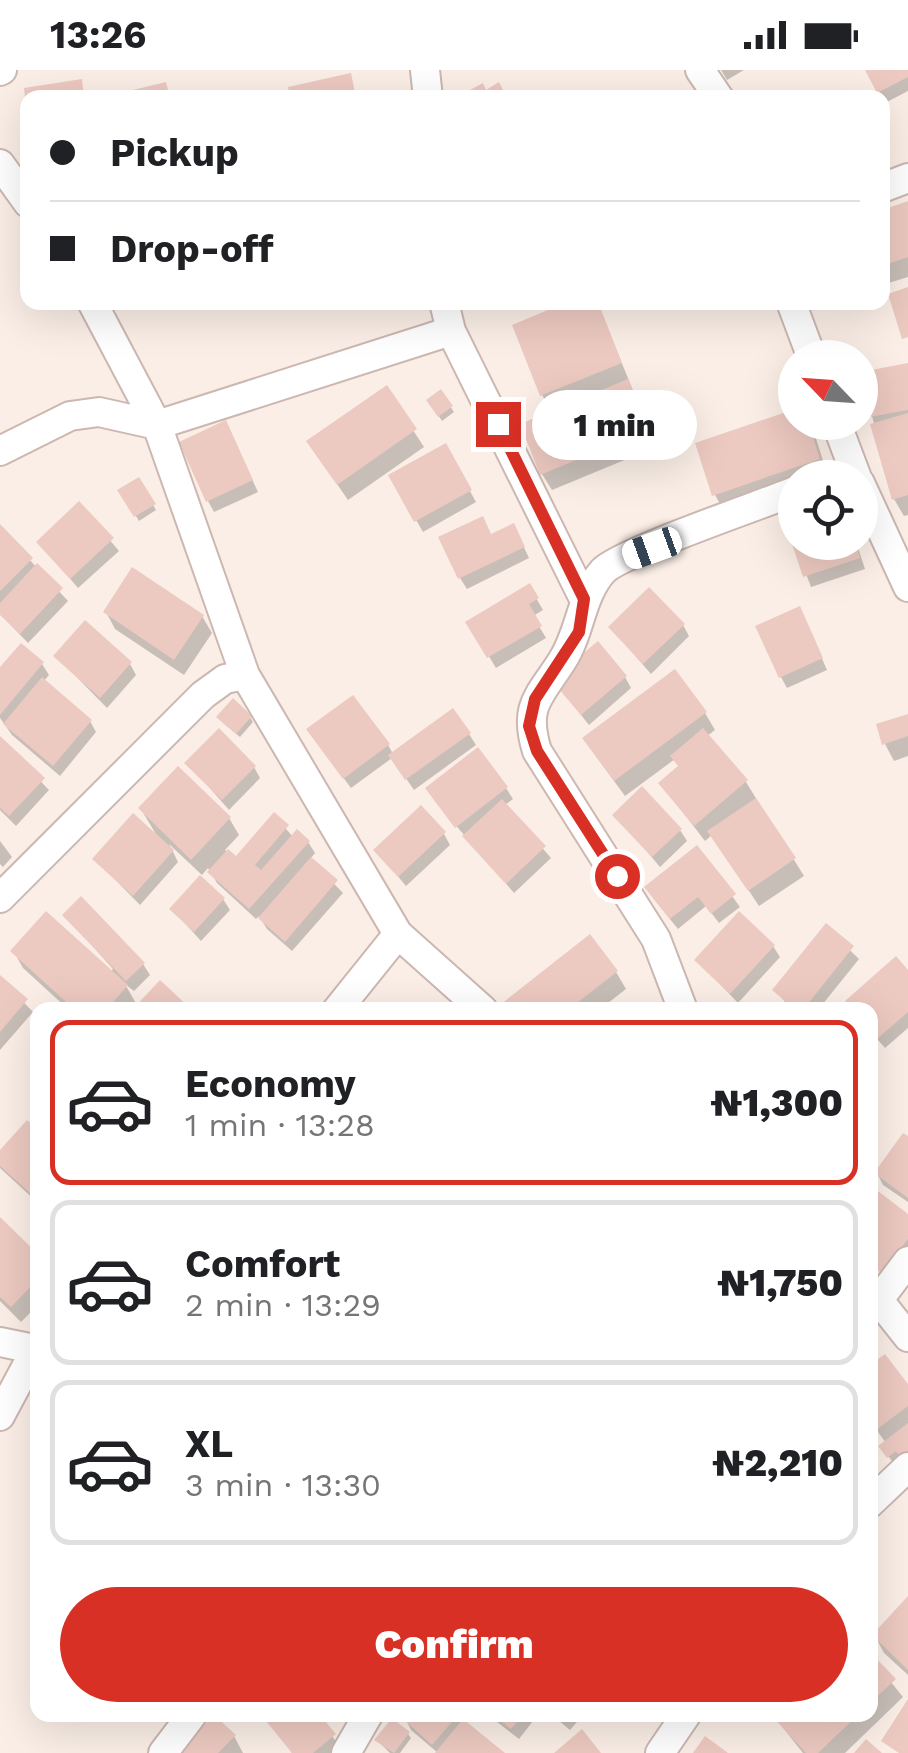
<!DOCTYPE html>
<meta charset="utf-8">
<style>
body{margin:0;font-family:"Work Sans",sans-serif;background:#f6f6f6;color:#202124;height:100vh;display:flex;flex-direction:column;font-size:38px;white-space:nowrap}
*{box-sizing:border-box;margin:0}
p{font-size:32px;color:#757577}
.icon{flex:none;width:55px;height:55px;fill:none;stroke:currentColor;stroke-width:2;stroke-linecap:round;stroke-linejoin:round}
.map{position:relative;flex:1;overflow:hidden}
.sheet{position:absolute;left:30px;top:932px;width:848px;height:720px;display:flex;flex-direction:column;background:#fff;border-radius:20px;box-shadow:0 10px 40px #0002}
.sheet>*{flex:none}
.top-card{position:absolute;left:20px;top:20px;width:870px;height:220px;border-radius:20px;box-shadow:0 10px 40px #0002;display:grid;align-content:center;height:220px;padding:0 30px;background:#fff}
.needle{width:65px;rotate:295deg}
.tools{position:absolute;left:778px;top:270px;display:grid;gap:20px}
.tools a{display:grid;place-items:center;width:100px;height:100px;border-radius:50%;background:#fff;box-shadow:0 10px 40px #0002;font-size:50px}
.end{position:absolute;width:45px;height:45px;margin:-22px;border:12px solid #d93025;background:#fff;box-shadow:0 0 0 5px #fff}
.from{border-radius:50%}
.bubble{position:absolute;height:70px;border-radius:35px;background:#fff;box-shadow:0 10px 40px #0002;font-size:32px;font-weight:800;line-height:70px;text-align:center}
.car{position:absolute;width:30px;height:60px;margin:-30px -15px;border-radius:12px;box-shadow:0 0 8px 2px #0007;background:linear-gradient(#fff 24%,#345 0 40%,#fff 0 76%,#345 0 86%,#fff 0)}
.top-card b{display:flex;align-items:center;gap:35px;height:95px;font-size:38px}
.top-card b+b{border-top:2px solid #e0e0e0}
.top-card i{width:25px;height:25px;background:#202124}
ul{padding:18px 0 0;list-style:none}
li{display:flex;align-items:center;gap:30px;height:165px;margin:0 20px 15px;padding:0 10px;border:5px solid #e0e0e0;border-radius:20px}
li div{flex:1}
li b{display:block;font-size:38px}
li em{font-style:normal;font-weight:800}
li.current{border-color:#d93025}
li>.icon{width:90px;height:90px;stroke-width:1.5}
.cta{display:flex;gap:20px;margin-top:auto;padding:20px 30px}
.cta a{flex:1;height:115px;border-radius:60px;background:#d93025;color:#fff;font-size:40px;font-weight:800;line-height:115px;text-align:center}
.status{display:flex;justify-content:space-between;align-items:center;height:70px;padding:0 50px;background:#fff;direction:ltr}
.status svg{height:28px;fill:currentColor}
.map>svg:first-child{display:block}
</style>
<div class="status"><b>13:26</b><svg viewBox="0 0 49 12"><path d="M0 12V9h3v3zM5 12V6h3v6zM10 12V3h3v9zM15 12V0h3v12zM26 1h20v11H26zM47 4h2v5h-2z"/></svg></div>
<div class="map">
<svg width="908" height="1683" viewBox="0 0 908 1683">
<rect width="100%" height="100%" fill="#faeee6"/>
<path fill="#0003" d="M721,0H744L727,10Z
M868,0H908V21L885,33Z
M908,134V207L882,215V143Z
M597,232L656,377L552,420L542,404L553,343L542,325Z
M908,295V445L904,446L894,429L872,346Z
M386,319L424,377L348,430L319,388Z
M441,323L454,342L442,351L429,331Z
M795,341V352L812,356L828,406L795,408V418L724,441L715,425Z
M231,364L258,422L214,442L208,431Z
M445,376L476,432L423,462L391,406Z
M138,410L156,440L139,451L121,421Z
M79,434L119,481L78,518L39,472Z
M0,458L68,531L28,573L0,544Z
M795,466V472H856L865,499L811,517L792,467Z
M491,467H519L529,488L467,519L460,508Z
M529,516L543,540L533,546L546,568L496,598L469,553Z
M106,542L202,546L212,563L184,605L115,559Z
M805,550L827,600L787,618L781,607Z
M683,555L689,566L651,604L611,558Z
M56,586L130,594L136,605L107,638Z
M42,594L49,605L43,612L90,651L96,662L60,706L12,665L0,648V601Z
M625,607L631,618L589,655L554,611Z
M705,643L715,660L707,666L746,712L804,806L759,836L712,765L705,771L661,714L680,698L675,689L625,726L595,685Z
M908,646V686L894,691L885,674Z
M250,647L253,652L240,667L222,652Z
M469,664L476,675L414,720L392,688L351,718L316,671L388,675L393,684Z
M0,669L49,720L16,756L0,740Z
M188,693L254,697L260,708L229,740Z
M506,718L513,729L505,735L551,788L514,823L434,730Z
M141,739L229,748L239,765L225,780L236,789L275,746L293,767L308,772L315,783L310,789L343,823L292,881L267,859L259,846L256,849L217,813L208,798L202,805L169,774L178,792L140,835L95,789L157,766Z
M616,745L680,760L687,771L660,797Z
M444,764L450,775L406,816L376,780Z
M0,771L12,787L3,797L0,794Z
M697,778L740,837L719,853L706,836L678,859L653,828Z
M223,829L230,840L201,871L172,839Z
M65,845L143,894L150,905L134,921L125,914L138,937L188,940H69L23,898L14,882L110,902L113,899Z
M826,857L859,889L818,940H792L775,920Z
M773,876L780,887L738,933L697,890Z
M616,902L626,919L599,940H507Z
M908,904V958L885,978L870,961V940H853L848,931Z
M0,908L33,942L0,980Z
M38,1062V1133L0,1098V1084Z
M908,1069V1132L883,1115L877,1103Z
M870,1119L908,1147V1188L889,1212L871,1192L878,1183L870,1177Z
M0,1151L38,1187V1235L21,1252L0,1231Z
M870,1298L908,1319V1388L900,1384L892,1391L884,1381L886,1373L870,1351Z
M908,1530V1605L884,1583L875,1566Z
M870,1586L903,1627L845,1683H803L773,1645H870Z
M268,1645H317L340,1677L333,1683H292Z
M408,1645H465L466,1654L501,1683H438L411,1660L405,1648Z
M488,1645H536L537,1646L519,1669Z
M552,1645H583L570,1660Z
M408,1664L411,1668L400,1683H390L377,1670Z
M234,1666L243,1683H180Z"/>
<path fill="#ecc9c1" d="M865,0H908V7L877,23Z
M351,3L356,28H290L288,17Z
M82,9L84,28H25L24,18Z
M166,12L170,28H108V26Z
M499,12L507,28H455L483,13L486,20Z
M908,131V187L882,196V140Z
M908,217V267L902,269L888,224Z
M567,232H598L622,293L540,326L512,255Z
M908,293V340L869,347L861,302Z
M628,309L649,360L540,405L520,354Z
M387,315L417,359L337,415L306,371Z
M441,319L453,336L438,347L426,330Z
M795,339V352H808L820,389L712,426L695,373Z
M908,343V425L892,430L870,354Z
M226,350L253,410L206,432L179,372Z
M446,373L472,420L414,452L388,405Z
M139,407L156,434L134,447L117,420Z
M79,431L114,468L70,509L36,472Z
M483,446L491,464L514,453L525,477L458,509L438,467Z
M0,454L33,488L0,521Z
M795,463V472H855L860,488L803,507L789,465Z
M37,493L63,518L20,564L0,545V533Z
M132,497L204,545L174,590L103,542Z
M530,513L539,528L529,534L542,556L487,588L465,552Z
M649,517L685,554L643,594L608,557Z
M800,536L823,588L779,608L755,556Z
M85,550L132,592L100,628L53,586Z
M598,571L627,606L581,645L551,610Z
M21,573L44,592L0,645V597Z
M675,599L707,642L614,711L582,668Z
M42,607L92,650L53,696L3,654Z
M353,625L390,674L343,709L306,659Z
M233,628L252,646L236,664L216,647Z
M453,638L471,663L405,710L388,685Z
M908,644V666L882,675L876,654Z
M219,658L256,696L222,730L184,693Z
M703,658L748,710L694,756L658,713L678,696L670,686Z
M0,666L45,708L9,746L0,738Z
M478,677L508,717L455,758L425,718Z
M178,696L231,747L191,790L138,738Z
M642,716L682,759L652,787L612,745Z
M756,728L796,788L748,821L707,761Z
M502,729L546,776L506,814L462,766Z
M421,735L446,762L398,807L373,780Z
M274,742L289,755L255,795L261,800L297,759L310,771L249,839L207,802L228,779L236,786Z
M133,743L174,780L133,826L92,789Z
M697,775L736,824L711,844L698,827L670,849L644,817Z
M311,787L338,810L285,872L258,848Z
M200,805L225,828L194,862L169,839Z
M81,826L145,893L126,911L62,845Z
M46,841L128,915L106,940H75L10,881Z
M739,841L775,875L730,924L694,890Z
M826,853L854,876L803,940H796L772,920Z
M590,864L618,901L568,940H505L501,934Z
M896,886L908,900V942L877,969L870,960V940H853L845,931Z
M0,905L28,929L0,962Z
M160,910L192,940H132Z
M27,1050L38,1059V1130L0,1096V1080Z
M903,1063L908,1066V1128L874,1103Z
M870,1115L908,1144V1169L882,1203L870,1194L878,1178L870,1173Z
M0,1147L38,1184V1209L11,1237L0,1227Z
M885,1284L908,1314V1336L876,1360L870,1352V1295Z
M908,1353V1381L900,1387L896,1381L887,1388L878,1376Z
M908,1526V1600L872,1565Z
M870,1582L896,1609L870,1633Z
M908,1629V1683H899L881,1671Z
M214,1645L236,1665L218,1683H176Z
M261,1645H320L336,1664L313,1683H292Z
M405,1645H458L432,1675L402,1648Z
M493,1645H523L511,1659Z
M771,1645H858L818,1683H806Z
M392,1648L410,1662L394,1683L374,1670Z
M463,1649L505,1683H435Z
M582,1659L601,1683H554Z
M705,1666L728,1683H693Z
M866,1669L882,1683H854Z"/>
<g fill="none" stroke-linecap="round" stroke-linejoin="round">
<defs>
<path id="street" d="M425,0L428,28
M700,0L719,28
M0,1L2,0
M0,94L28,133
M882,118L908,108
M92,232L157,355L245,605L398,864L483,940
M444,232L451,261L584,529
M791,232L812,288
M836,352L857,408
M0,381L70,346L99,342L157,355L451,261
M860,413L908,517
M0,828L203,625L225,609L245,605
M337,940L398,864
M683,940L656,869L537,681C523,636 539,627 562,591C581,562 580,527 603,501C621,482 761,435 795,421
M870,1219L908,1267
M880,1228L908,1191
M0,1272L34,1279
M0,1346L38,1275
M870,1433L908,1397
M163,1683L192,1645
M346,1683L368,1645
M660,1683L686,1645"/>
</defs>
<use href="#street" stroke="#ccb7b1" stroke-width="32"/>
<use href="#street" stroke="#fff" stroke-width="28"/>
</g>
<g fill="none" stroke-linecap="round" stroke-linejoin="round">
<path stroke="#d93025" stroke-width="12" d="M498,354L584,529L579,562L535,629L529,656L537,681L617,806"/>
</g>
</svg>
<div class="tools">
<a><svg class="needle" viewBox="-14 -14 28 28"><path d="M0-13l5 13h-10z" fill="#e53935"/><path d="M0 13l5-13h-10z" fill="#757577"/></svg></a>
<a><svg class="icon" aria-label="locate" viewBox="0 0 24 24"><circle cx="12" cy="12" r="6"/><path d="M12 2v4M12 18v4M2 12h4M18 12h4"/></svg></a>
</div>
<i class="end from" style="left:617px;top:806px"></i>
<i class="end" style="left:498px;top:354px"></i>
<div class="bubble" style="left:532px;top:320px;width:165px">1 min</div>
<i class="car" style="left:652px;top:478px;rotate:250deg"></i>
<div class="top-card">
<b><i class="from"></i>Pickup</b>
<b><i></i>Drop-off</b>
</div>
<section class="sheet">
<ul>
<li class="current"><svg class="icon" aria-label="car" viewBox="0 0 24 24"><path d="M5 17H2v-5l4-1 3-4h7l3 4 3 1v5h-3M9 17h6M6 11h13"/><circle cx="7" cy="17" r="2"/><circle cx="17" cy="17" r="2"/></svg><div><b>Economy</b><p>1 min · 13:28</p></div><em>₦1,300</em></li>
<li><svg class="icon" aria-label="car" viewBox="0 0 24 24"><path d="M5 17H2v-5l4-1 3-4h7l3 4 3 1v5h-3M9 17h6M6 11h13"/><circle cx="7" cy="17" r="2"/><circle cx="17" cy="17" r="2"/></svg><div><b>Comfort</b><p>2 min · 13:29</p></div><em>₦1,750</em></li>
<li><svg class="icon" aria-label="car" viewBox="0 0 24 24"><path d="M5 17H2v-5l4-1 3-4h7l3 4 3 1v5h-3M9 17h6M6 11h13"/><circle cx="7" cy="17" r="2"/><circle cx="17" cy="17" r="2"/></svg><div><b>XL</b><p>3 min · 13:30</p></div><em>₦2,210</em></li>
</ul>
<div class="cta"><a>Confirm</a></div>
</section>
</div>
